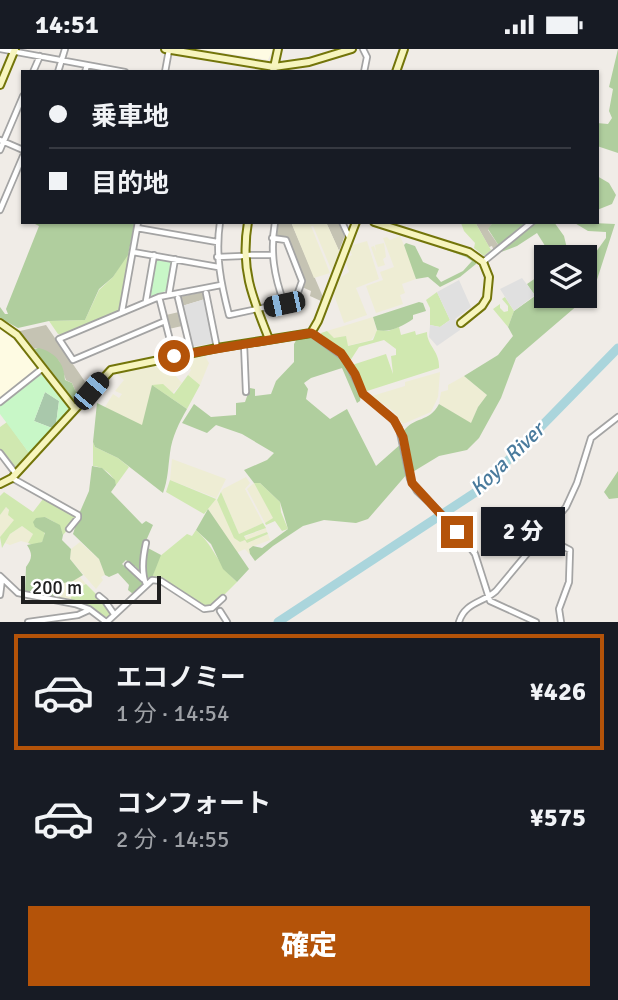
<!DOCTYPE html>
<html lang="ja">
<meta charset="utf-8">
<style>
body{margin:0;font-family:Signika,"Noto Sans JP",sans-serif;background:#20242c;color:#f1f3f6;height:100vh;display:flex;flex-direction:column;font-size:26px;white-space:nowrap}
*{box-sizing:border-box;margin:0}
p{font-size:23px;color:#9ea1a6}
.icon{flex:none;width:38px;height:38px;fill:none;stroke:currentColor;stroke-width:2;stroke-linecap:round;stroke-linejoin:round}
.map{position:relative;height:573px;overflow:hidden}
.details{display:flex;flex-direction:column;background:#171b24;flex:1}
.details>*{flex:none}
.banner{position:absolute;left:21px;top:21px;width:578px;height:154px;border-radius:0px;box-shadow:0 2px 5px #0004;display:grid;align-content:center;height:154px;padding:0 28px;background:#171b24}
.tools{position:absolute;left:534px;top:196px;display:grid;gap:14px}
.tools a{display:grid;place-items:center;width:63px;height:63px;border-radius:0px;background:#171b24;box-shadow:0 2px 5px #0004;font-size:35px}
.scale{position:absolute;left:21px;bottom:18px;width:140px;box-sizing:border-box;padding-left:7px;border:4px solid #202020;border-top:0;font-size:19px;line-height:24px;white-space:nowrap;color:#202020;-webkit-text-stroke:5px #fff;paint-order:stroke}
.end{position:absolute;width:32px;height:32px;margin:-16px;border:9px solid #b45309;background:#fff;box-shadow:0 0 0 4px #fff}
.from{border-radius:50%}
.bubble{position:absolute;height:49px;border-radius:0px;background:#171b24;box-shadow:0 2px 5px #0004;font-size:23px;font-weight:800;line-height:49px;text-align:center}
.car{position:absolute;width:21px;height:42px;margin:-21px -10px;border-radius:9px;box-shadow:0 0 5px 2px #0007;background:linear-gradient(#222 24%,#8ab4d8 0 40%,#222 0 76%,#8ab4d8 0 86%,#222 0)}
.banner b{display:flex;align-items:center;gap:24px;height:66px;font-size:26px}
.banner b+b{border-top:2px solid #363941}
.banner i{width:18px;height:18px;background:#f1f3f6}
ul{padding:12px 0 0;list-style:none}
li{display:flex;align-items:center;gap:21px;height:116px;margin:0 14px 10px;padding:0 14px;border:4px solid transparent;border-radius:0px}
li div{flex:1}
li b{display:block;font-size:26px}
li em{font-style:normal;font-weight:800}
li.on{border-color:#b45309}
li>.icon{width:63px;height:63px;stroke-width:1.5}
.primary-button{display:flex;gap:14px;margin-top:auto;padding:14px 28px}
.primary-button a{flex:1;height:80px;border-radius:0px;background:#b45309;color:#fff;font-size:28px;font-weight:800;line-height:80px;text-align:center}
.status{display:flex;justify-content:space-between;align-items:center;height:49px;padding:0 35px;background:#171b24;direction:ltr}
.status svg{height:19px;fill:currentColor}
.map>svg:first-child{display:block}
</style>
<div class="status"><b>14:51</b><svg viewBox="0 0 49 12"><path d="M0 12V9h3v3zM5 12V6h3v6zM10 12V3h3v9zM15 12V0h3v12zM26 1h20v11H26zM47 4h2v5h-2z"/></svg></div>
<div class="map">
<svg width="618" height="573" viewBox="0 0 618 573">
<rect width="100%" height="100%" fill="#f0ece7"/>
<path fill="#fefbe3" d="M199,0H273L268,11Z
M0,280L14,291L37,319L0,349Z"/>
<path fill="#c5c3b3" d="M277,173H291L323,248L321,252L310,247L311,242L302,238L304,232L287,189L275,186Z
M326,173H339L345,186L339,202Z
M475,173H493L488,181L499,197L494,202L492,197L489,198Z
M204,243L205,250L182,257L179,248Z
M179,263L182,277L169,280L166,266Z
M46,276L88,337L80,347L75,341L72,334L66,331L59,312L36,299L34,300L20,284V282Z"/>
<path fill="#eeedd4" d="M291,173H326L341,206L336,219L331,220L313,177H311L330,224L314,229Z
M400,187L411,212L416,230L402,235L405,244L400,246L403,255L376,264L366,237L383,231L380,223L394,218L383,189L387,188L390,191Z
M367,192L379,230L356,239L367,266L344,274L333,243L338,230L349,223L345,210L352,206L350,202L353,196Z
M384,194L386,208L383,210L385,216L378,218L371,198L374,197L376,203L375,196Z
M373,268L377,283L371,291L347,297L346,287L335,290L329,286L327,282Z
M203,304L209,314L200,336L188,326L191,321L184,308Z
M162,312L182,334L142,377L105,358L113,345L119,349L122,345L115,342L124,331L114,322Z
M440,323L438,348L431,363L403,375L393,362L372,347L405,337V333Z
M464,327L487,346L478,358L471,375L439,355L441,343L448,341V336Z
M172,410L226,430L216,450L240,493L245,491L244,488L266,479L267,483L246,492L247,494L268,485L270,491L249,499L251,504L249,505L245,500L236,504L208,460L216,449L170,431Z
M246,428L250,434L245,440L263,474L239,485L221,443L223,440Z
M254,434L274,470L265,474L247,440Z
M6,458L15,471L0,488V466Z
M22,477L33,485L28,494L21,492L10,496L5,494L10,485Z
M80,493L99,510L105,526L101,528L103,531L96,540L70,510L71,500Z
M79,527L86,535L81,538V543L72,546L70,551L60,549L59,535Z"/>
<path fill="#d0e8b0" d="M475,173L491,201L484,207L474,199L475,194L464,182L461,174Z
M130,201L120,261L62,286L58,285L49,272L85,271L99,241L113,228Z
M437,243L450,271L440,278L430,276V259L426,251Z
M505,248L514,262L508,278L493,260L500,255V259L504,263L508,262V257L502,250Z
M399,278L401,286L415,282L416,286L427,283C427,297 440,302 439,319L364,343L352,316L386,305L393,325L391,307L396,306V300L384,291L359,298L350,312L342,302L321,287V284L327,282L334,289L346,287L348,297L373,291L377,281L388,282Z
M188,326L200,336L187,360L152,336L163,335L174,345Z
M7,373L29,404L15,418L0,401V378Z
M93,393L95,398L118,409L129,418L116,436C114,426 102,417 93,417Z
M170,431L216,450L204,465L166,443Z
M254,434H260L280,453L281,463L288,480L282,482L275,472L266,476L265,474L273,469Z
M4,443L33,463L43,450L77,466L78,469L63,486C60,474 54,473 45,468L35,478L44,481L45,487L42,493L33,496L28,494L33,485L22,477L10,485L2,499L0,488L14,471L8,466L9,461L6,458L0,466V447Z
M221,443L239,485L263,474L266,479L244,487L246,491L267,483L268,485L247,494L245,491L240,493L234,489L217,451Z
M196,481C215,498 217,515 237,533L212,558H204L162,530L152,529L159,508L187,485L192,487Z
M86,535L105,554L111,564L108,569L84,555L70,551L72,546L81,543V538Z"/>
<path fill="#b0ce9e" d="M618,0V104L597,97V74L608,75L612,69L609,62L613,40L609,38Z
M597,127L609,134L616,146L612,155L597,161Z
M31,173H135L128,206L113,228L99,240L85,271L49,272L18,279L0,269V258L5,265H8L6,260L39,177Z
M493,173H530L499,197L488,180Z
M536,173H554L564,187L569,208H552L537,184L517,197L501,203Z
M573,173L615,175L593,243L516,309L501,349L479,389L467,401L439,407L411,424L403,383C414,367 429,374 439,355L471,374L478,358L487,346L464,327L498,306L513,287L508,278L514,262L535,247L527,235L546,222V247H584C585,236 591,223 588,214L606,189V183L588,182Z
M398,183L468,206L476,210V215L460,228L440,238L428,228L416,230L404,196L406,194L415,197L423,213L439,220L436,227L441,233L463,222L472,212L466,208Z
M419,253L423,254L426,262L413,266V270C403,277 390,284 377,281L373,268Z
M308,287L344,310L361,346L360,352L357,354L342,319L311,329L304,334L308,340L306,350L330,370L347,360L376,417L402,394L407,425L368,470L356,474L324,471L303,477L273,497L255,512L250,505L249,500L253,497L262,499L288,480L280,453L260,434H254L244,421L267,411L274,404L242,385L216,376L207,384L182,374L194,355L211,368L236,366V354L245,353L250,339L255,340V347L271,345L276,332L294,313V295L298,288Z
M39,299C56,304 64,314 65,331L72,334L75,341L79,345L77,351H74L34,300Z
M152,336L187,360C179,374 172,388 170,404C168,418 168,431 163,444L118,409L95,398L93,393L97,354L142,376Z
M92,417L102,419L115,431L116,436L111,443L142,475L146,472L153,476L145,494L142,524L139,525L140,522L135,517L132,518L126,511L122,515L144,534L133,545L128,541L129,536L118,524L109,528L105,526L99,510L73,485L79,465L89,442Z
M618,422V449L609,450L604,443Z
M208,460L249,520L237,533L223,520L211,495L196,481Z
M45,468L60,476L63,486L62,491L71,500L70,510L83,526L73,532L59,535L60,549L25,543L26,518C32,510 33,505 27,496L42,493L45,484L35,478L33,473L36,469Z
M146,498L161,506L152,529L146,531L144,506Z"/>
<path fill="#a9c8ab" d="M45,343L59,352L56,375L52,379L34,372Z"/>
<path fill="#c8f7c7" d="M157,210L172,212L173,214L168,241L151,248L149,247Z
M38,325L42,326L69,360L56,375L59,352L45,343L34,372L52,379L29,404L0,365V355Z"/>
<path fill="#e0e0e0" d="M522,229L535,246L514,262L500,240Z
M459,231L471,258L455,270L461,278L460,281L437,297L429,288L430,276L440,278L450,271L437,243Z
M205,250L214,294L191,298L182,257Z"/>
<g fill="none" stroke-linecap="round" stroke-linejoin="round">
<path stroke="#aad5dc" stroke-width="9" d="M278,573L479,441L618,299"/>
<defs>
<path id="street" d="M0,0L125,23
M363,0L367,8L364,23
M33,23L40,7
M58,23L65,0
M85,23L87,16
M165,23L169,1
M0,91L23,101
M0,101L23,47
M0,161L23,107
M220,173C215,206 221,235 229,266L295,252L302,232L286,191L272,189
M275,173C270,203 274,227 284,254
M342,173L349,188
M137,179L217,193
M133,203L218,218
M249,206H272
M217,208L242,207
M483,213L532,173
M206,244L217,299
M169,245L175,210
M159,248L174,307
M178,249L191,303
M146,252L154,206
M122,262L138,173
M165,272L73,311L59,290L159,248L221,236
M311,284L345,309L363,345L390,367L399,379L410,430L417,442L446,469L469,497L475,505L490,552L536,573
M244,295L246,343
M0,353L43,319
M0,404L16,425
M12,429L78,466V469L69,480
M541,486L570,501L569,533L559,560L561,573
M128,516L143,530
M0,527L18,544L75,555L89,560L106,573
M146,535C141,523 143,507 146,494
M0,546L2,530
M99,547L105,552L114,565
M220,562L227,573
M28,573L78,566L89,561
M107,573L152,531L161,532L204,560L212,559L223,549
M459,573C465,553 483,554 496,542L566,458L577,434L591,389L618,368"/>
<path id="secondary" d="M165,0L274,18L309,13L352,0
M273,23L278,0
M396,23L404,0
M0,36L15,0
M248,173C240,219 252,248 269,290
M374,173L469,203L483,213L489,228L487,249L482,257L461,274
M0,274L17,286L75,360
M0,435L12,429L111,321L217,299L311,284L318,272L356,173"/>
</defs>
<use href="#street" stroke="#a4a4a4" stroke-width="8"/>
<use href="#secondary" stroke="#73750a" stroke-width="10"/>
<use href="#street" stroke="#fff" stroke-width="4.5"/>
<use href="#secondary" stroke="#f7f5be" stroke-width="6"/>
</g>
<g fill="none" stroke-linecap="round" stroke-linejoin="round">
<path stroke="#b45309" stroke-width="9" d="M174,307L311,284L313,285L341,304L355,325L363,345L394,371L403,388L412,434L457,483"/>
</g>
<g text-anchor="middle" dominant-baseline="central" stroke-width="5" stroke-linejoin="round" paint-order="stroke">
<g font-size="21" font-style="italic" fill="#4a7b9d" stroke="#fff">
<text transform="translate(507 410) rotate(-44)">Koya River</text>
</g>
</g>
</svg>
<div class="tools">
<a><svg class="icon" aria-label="layers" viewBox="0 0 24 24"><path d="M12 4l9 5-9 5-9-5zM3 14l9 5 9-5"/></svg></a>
</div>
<div class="scale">200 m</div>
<i class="end from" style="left:174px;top:307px"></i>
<i class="end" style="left:457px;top:483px"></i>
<div class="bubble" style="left:481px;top:458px;width:84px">2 分</div>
<i class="car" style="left:284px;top:255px;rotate:258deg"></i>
<i class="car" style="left:91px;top:342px;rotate:40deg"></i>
<div class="banner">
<b><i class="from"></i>乗車地</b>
<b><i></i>目的地</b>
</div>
</div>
<section class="details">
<ul>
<li class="on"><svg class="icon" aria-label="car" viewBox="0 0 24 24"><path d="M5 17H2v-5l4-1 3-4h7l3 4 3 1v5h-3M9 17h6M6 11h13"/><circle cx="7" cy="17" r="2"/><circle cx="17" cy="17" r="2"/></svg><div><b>エコノミー</b><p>1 分 · 14:54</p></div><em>¥426</em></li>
<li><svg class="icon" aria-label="car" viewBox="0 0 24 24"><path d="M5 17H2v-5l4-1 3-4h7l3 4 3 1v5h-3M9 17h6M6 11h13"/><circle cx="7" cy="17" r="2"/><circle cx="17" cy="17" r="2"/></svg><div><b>コンフォート</b><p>2 分 · 14:55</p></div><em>¥575</em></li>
</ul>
<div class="primary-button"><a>確定</a></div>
</section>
